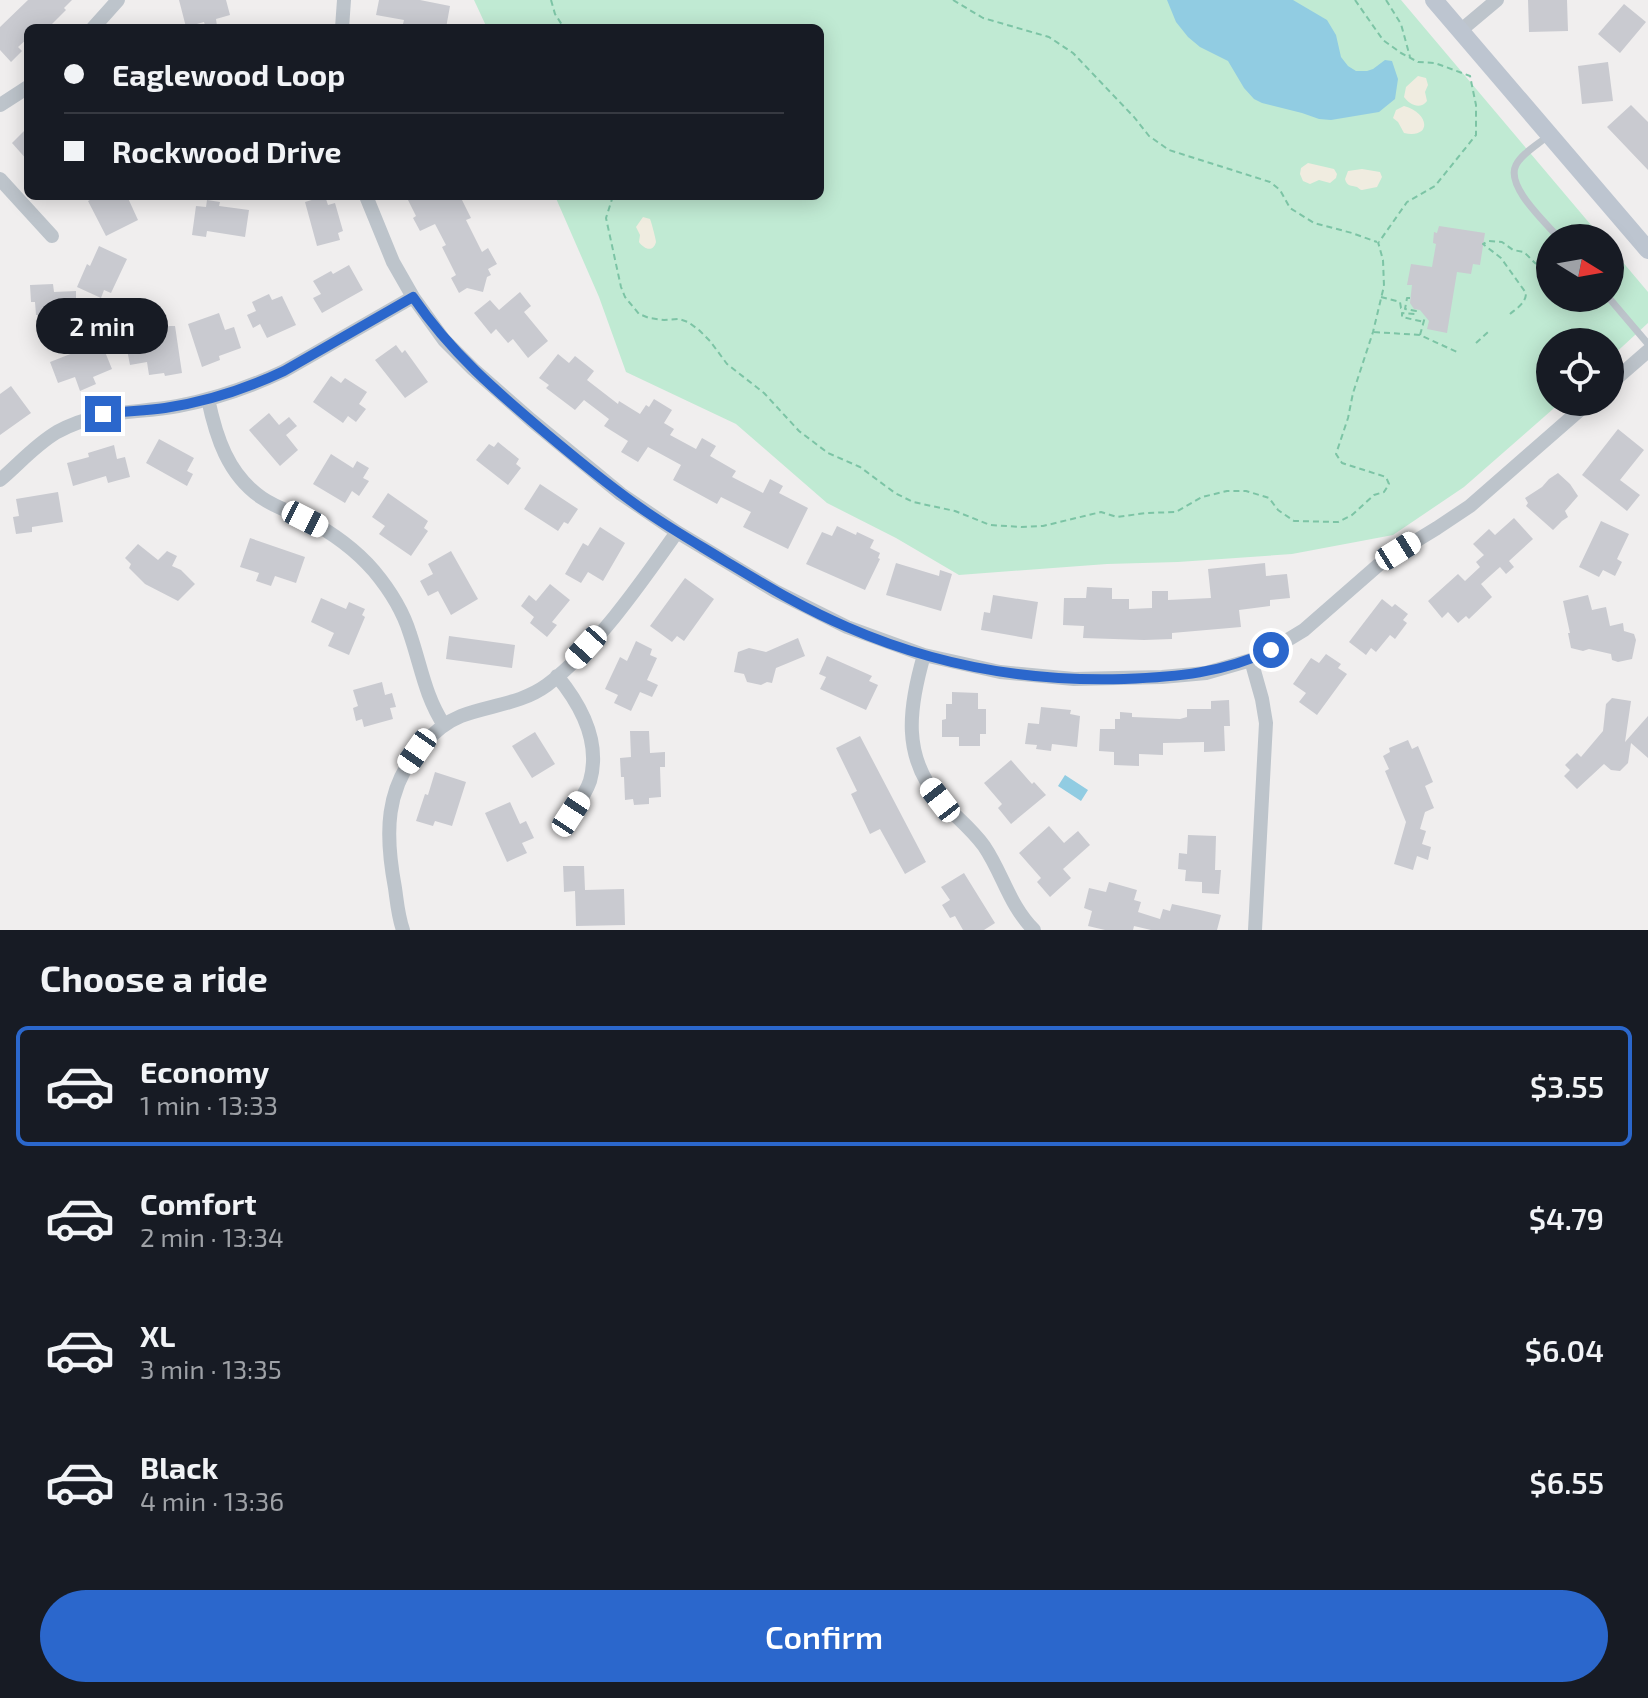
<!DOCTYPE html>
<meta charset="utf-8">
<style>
body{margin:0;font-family:"Exo 2",sans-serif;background:#242831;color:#f1f3f6;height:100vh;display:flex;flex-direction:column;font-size:30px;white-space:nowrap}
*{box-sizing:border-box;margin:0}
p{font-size:26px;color:#9ea1a6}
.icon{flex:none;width:44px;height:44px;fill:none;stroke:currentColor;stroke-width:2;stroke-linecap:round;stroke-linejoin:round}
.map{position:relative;height:930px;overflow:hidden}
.details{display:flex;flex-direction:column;background:#171b24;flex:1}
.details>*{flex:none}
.hud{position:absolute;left:24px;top:24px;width:800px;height:176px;border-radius:12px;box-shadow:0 4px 20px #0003;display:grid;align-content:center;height:176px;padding:0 40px;background:#171b24}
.needle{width:52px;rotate:101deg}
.buttons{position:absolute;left:1536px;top:224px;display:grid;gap:16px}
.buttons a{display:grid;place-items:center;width:88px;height:88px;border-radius:50%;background:#171b24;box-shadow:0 4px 20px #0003;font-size:40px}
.end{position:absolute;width:36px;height:36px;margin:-18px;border:10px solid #2b67cc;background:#fff;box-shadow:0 0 0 4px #fff}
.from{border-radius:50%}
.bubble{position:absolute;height:56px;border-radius:28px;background:#171b24;box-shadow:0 4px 20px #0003;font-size:26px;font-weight:600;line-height:56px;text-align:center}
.car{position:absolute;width:24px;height:48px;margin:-24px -12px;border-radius:10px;box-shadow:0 0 6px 2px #0007;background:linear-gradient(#fff 24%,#345 0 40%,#fff 0 76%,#345 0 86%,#fff 0)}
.hud b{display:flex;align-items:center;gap:28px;height:76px;font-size:30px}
.hud b+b{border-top:2px solid #363941}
.hud i{width:20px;height:20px;background:#f1f3f6}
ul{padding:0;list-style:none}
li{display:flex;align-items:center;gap:24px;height:120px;margin:0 16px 12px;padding:0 24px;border:4px solid transparent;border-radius:12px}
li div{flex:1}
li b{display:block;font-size:30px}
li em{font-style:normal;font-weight:600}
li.current{border-color:#2b67cc}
li>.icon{width:72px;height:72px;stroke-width:1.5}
h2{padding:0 40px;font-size:36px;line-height:96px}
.button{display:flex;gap:16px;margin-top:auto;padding:16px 40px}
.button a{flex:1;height:92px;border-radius:48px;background:#2b67cc;color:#fff;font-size:32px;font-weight:600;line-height:92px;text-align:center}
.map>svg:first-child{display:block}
</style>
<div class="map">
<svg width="1648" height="930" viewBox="0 0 1648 930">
<rect width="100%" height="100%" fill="#f0eeee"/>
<path fill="#c0ead3" d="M474,0H1401L1602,238H1550V298H1610V247L1648,292V323L1610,358V342H1550V402H1561L1464,487L1393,535L1292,554L1178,562L1107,564L959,575L896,538L827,503L736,424L626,372L599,297L555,196H820V28H487Z"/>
<path fill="#f0ece0" d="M1418,76L1426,78L1428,85L1425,92L1427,101C1420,110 1410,105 1404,97L1406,87Z
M1404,106C1430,113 1432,139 1404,133L1398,122L1393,118L1396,110Z
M1308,163L1334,169L1337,174L1336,178L1330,183L1319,180L1310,184L1303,181L1300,174L1301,168Z
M1362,169L1380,172L1382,177L1377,187L1362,190C1360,190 1359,188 1357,187C1351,185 1347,187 1345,179L1348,171Z
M643,217L650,219C651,221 656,239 656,242C653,253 644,249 639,242L640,235L636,227Z"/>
<path fill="#91cce2" d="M1167,0H1293L1327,20L1336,35L1341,57L1348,66L1356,71H1367L1373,69L1385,60L1392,61L1398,79L1395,99L1379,112L1331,120L1319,119L1302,113L1262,103L1254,99L1244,88L1228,61L1200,47L1188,37L1176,22Z
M1065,775L1088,790L1081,801L1058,786Z"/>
<path fill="#c9cad0" d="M28,0H72L64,8L66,10L48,28H28V38L18,47L22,51L11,62L0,50V27Z
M179,0H226L230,15L216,19L217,26L209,28H206L204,22L186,27Z
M379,0H420L450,6L446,28L427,25L426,28H402L404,20L376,15Z
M1528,0H1567L1568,31L1529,32Z
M1624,4L1646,22L1620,53L1598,34Z
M1608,62L1613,101L1582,104L1578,66Z
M1631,105L1648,122V170L1607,127Z
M28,127V161L12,143Z
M97,196H127L138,220L106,236L88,201Z
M325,196L328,205L335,203L343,231L338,233L340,240L317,246L305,202Z
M406,196H460L471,218L466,220L482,252L488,248L497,264L488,269L491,275L487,277L483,292L467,288L459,293L451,278L456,275L442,247L446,245L435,224L420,231L413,218L416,216Z
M207,200L220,202L219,206L249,210L245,237L207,231L206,237L192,235L196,206L206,207Z
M1439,226L1485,233L1480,265L1473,264L1471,274L1457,272L1447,333L1427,329L1429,321L1420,310L1414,309L1410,303L1412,285H1407L1411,264L1432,267L1436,244L1433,243L1434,232L1437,233Z
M99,246L127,259L111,293L104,290L101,298L77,287L87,264L90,266Z
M349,265L363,290L322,313L313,298L321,294L313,281L331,271L333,274Z
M53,284L54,292L76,291V314L36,315L35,302H31L30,285Z
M520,292L531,306L524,312L548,341L528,358L513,339L508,343L496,329L491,334L474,313L490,300L499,310Z
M269,294L272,300L282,296L296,325L267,338L260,324L253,328L247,315L256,311L252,302Z
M219,313L225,330L234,327L241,348L219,356L220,360L202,367L188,324Z
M170,326H175L182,373L165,376L164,373L149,375L147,362L130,365L124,334Z
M101,342L112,369L93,377L96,384L80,391L75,377L58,383L50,362Z
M396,345L402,353L405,350L428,382L405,398L375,360Z
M558,354L569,363L575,356L594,371L587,380L618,404L619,401L640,414L646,405L649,407L654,399L672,410L664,423L674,429L670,435L696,449L702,438L716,446L710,456L736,471L732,477L763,493L770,479L783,486L779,493L808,508L788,549L743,527L751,512L721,497L717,504L673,480L681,465L648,447L638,462L621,452L628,441L604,426L609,419L584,400L575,410L546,388L549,385L539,378Z
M331,376L341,383L345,378L367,392L359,404L366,409L356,422L348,416L343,423L313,402Z
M11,386L31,413L0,435V394Z
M269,413L279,425L289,417L297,426L286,435L298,450L280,466L249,430Z
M1618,429L1644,450L1620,480L1640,495L1627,511L1582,475Z
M159,439L194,458L187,471L193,474L187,486L146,463Z
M498,442L519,459L516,464L521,468L508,485L476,460L489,444L494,447Z
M114,445L117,459L125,457L130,477L108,483L106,476L73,486L67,463L89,457L88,453Z
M331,454L353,468L357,461L369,468L363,478L369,481L359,496L352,491L345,503L313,484Z
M1558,473L1570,484L1578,496L1565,511L1568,517L1562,521L1553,530L1526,506L1528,503L1525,498L1542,487L1549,479Z
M540,484L578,509L568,524L564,522L558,531L524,509Z
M58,492L63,522L32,527V532L16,534L13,517L19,516L16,499Z
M388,493L428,521L424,528L428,531L411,556L379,534L385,526L372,517Z
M1514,518L1533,539L1509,561L1514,567L1506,574L1500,567L1481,584L1492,597L1469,619L1466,616L1458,623L1448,612L1442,618L1428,601L1458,574L1465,581L1480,567L1476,562L1484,555L1473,544L1489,529L1495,535Z
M1601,521L1629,534L1617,559L1622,562L1615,576L1603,570L1599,577L1579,567Z
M837,526L856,535L857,532L874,540L870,548L880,553L878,558L880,559L865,590L806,564L822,532L832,536Z
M600,527L625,543L603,581L588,572L581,583L565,574L583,543L588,546Z
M250,538L305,557L296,583L275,576L271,586L256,581L259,573L240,567Z
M138,544L158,560L167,551L177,556L172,566L181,570L195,584L178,601L145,584L129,568L131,564L125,558Z
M451,551L478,599L451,615L438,591L428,596L420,581L433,574L428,564Z
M896,563L939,576L940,570L952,574L941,611L886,595Z
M1265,563L1266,576L1287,574L1290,598L1270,600V606L1239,610L1241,627L1172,633V639L1144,640L1083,638L1084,626L1063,625L1064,598H1086L1087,587L1112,588V599H1129V609L1152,608V591H1168V600L1211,598L1208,569Z
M685,578L714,599L684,641L677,636L672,642L650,626Z
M550,584L570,600L552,622L557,625L547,637L530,623L534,617L521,606L529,595L536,601Z
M993,595L1038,602L1032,639L981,630L984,612L990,613Z
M1588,595L1592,610L1606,607L1610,626L1623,623L1624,631L1634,634L1636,640L1632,659L1618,662L1612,660L1611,654L1589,649L1583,651L1571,648L1568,633H1570L1563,601Z
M321,598L346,609L349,602L365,609L362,615L365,617L349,655L328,646L334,633L311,622Z
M1382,599L1392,607L1395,604L1408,614L1403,620L1407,623L1395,639L1390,635L1376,652L1371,648L1366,655L1349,642Z
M449,636L515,645L512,668L446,659Z
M798,638L805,656L776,668L772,683L767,682L761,685L747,682L744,674L734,672L738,652L749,648L766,652Z
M636,641L652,649L650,655L657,658L647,680L658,685L652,697L640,692L631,711L614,703L618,695L605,689L620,657L627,661Z
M1326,654L1341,664L1338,668L1347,674L1317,715L1299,702L1306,693L1293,684L1311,658L1319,663Z
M827,656L872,676L869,681L878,685L866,710L820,689L826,677L819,674Z
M382,682L385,695L392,693L396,707L390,708L393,719L364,727L362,719L356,721L353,708L358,706L353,690Z
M952,692L978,693V709H986V734H980V746H959V737H942V720L946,719V704H952Z
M1612,698L1631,701L1625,742L1648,716V758L1631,743L1628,763L1620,771L1611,770L1604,764L1577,789L1564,776L1570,770L1565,765L1577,753L1581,757L1603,731L1606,704Z
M1229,700L1230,726H1224L1225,751L1204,752V742L1163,743V755L1139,754V766L1114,765V752L1099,751L1100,729H1115V719H1120V712L1132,713V717L1180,719L1187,717V709H1211V701Z
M1041,707L1071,710L1070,714L1080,716L1077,747L1052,744L1051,751L1036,749L1037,745L1025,744L1028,723L1039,724Z
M630,731H649L650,753L665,752V767H660L661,797L649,798V804L634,805L633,799L625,800L624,777H621L620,758L631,757Z
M535,732L555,764L532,778L512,746Z
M860,736L926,862L905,874L880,829L870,834L851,794L857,791L836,748Z
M1408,740L1412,749L1418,746L1433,782L1425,786L1434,808L1425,812L1420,829L1426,831L1422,844L1431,847L1428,860L1417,856L1413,870L1394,864L1406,822L1385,771L1389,769L1383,756L1390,752L1389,748Z
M1011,760L1032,784L1034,782L1046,795L1011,824L998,808L1002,804L984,783Z
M435,772L466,782L452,826L435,821L433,826L416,821L425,794L428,795Z
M510,802L520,824L526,821L534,838L522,843L527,853L507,862L485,813Z
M1049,826L1064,843L1078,831L1090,845L1063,869L1071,878L1050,897L1037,882L1041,878L1019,853Z
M1188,835L1216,836L1215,870H1221L1219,894L1202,893V882L1185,881L1186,870L1178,869L1179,853L1187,854Z
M563,866H584L585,890L624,889L625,925L576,926L575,891L564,892Z
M964,873L995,923L984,930H963L955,916L950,918L942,905L950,900L941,887Z
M1109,882L1137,890L1134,900L1141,902L1138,912L1160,919L1163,909L1170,911L1172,904L1200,910L1221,915L1217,930H1151L1134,926L1133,930H1105L1088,926L1092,911L1084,908L1089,888L1106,892Z"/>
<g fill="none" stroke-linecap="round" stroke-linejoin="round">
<path stroke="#7cc4a5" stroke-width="2" stroke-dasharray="6 4" stroke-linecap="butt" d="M551,0L555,14L564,28
M953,0L983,18L1049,37L1073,53L1134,117L1149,136L1169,150L1270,182L1280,190L1290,208L1314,223L1352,233L1377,242
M1355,0L1383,40L1401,53L1418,62L1435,63L1470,76L1476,105V135L1435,186L1407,202L1379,242
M1386,0L1401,24L1410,57
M613,196L606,218L621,287L625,297L639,314L649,318L664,320L679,319L688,322L699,330L710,341L727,364L764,393L799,431L828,453L860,467L895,493L913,502L955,511L990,525L1021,527L1043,526L1101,512L1117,517L1146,513L1176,512L1202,497L1227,491H1246L1269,498L1278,510L1294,521L1338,522L1352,515L1374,495L1384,492L1389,484L1386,477L1342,463L1336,454L1348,418L1353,393L1373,332L1384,286L1383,260L1378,242
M1381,297L1400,302L1401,308L1404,309
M1410,298H1407L1405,309L1416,311V314L1402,313V317L1424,322
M1510,314C1517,308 1526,303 1526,293L1501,258L1483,244L1489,241L1502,242L1513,250L1524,252L1535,263L1550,270
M1374,332L1420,335L1457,352
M1420,335L1425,317
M1476,343L1488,332"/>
<path stroke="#bdc4cb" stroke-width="7" d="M1549,135C1539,144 1522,153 1516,165C1505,186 1546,223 1559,238
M1609,298L1648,344"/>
<path stroke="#bdc4cb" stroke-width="14" d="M93,28L118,0
M342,28L344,0
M1460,31L1497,0
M0,105L28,87
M0,179L52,236
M366,196L393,262L413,297L444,340L473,369L531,420L621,494L677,532L775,591L847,627L924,655L1000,672L1074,679L1162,677L1206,673L1251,660L1271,650L1304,630L1383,561L1437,528L1470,506L1589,402
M1610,384L1648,351
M208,399C216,437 228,475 262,498C275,507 291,512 306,519C331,532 355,549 374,571C389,589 403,611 410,634C421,666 425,696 444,725
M0,480C19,464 35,445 57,432C100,409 133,414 178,406C215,399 250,387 284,371L413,297
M924,655C909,707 901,757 941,801C955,816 972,829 984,846C1003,874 1009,905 1034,930
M1251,660L1262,699L1266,723L1255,930
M557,676C581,705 601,742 590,781C586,793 578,804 571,814
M403,930C398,916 397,902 395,888C385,835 384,787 423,745C433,733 446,722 461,716C490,705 521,704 547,685C597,647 641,583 677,532"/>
<path stroke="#bdc5d0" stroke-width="18" d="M1434,0L1648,250"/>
</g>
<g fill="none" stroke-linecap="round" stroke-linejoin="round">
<path stroke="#2b67cc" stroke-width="10" d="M103,414C124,411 144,411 165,408C206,402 246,389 284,371L413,297C451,353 497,392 548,435C580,462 613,489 648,513C673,530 699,545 725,561C765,585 804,609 847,627C934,665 1029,682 1124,679C1176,677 1224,673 1271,650"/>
</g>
</svg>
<div class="buttons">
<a><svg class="needle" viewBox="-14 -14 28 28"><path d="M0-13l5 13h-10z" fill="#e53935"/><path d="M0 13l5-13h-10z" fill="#9ea1a6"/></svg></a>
<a><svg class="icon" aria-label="locate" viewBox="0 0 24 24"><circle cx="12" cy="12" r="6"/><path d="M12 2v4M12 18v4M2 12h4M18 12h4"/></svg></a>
</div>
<i class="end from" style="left:1271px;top:650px"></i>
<i class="end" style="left:103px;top:414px"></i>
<div class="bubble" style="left:36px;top:298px;width:132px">2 min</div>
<i class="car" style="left:305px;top:519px;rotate:117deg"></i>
<i class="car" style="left:1398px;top:551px;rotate:58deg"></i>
<i class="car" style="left:586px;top:647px;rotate:222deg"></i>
<i class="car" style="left:417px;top:751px;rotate:215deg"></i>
<i class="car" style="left:940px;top:800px;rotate:322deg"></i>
<i class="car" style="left:571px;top:814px;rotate:33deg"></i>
<div class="hud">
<b><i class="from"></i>Eaglewood Loop</b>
<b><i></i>Rockwood Drive</b>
</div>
</div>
<section class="details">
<h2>Choose a ride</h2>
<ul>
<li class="current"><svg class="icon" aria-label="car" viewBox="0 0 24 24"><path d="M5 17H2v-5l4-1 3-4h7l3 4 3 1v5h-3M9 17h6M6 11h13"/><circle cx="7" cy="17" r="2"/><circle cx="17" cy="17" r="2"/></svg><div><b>Economy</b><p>1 min · 13:33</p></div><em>$3.55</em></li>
<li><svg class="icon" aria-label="car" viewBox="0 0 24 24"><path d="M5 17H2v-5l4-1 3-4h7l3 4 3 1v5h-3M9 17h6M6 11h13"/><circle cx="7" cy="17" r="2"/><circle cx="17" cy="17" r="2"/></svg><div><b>Comfort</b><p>2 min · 13:34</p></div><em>$4.79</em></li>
<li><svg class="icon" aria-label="car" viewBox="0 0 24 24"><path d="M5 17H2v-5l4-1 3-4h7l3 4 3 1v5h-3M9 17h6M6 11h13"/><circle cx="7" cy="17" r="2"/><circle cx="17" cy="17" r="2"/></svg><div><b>XL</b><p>3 min · 13:35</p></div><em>$6.04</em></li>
<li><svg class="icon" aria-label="car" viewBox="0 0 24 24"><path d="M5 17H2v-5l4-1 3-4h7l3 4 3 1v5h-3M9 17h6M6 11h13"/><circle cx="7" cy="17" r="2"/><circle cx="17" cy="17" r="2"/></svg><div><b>Black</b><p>4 min · 13:36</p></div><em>$6.55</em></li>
</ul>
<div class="button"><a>Confirm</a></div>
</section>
